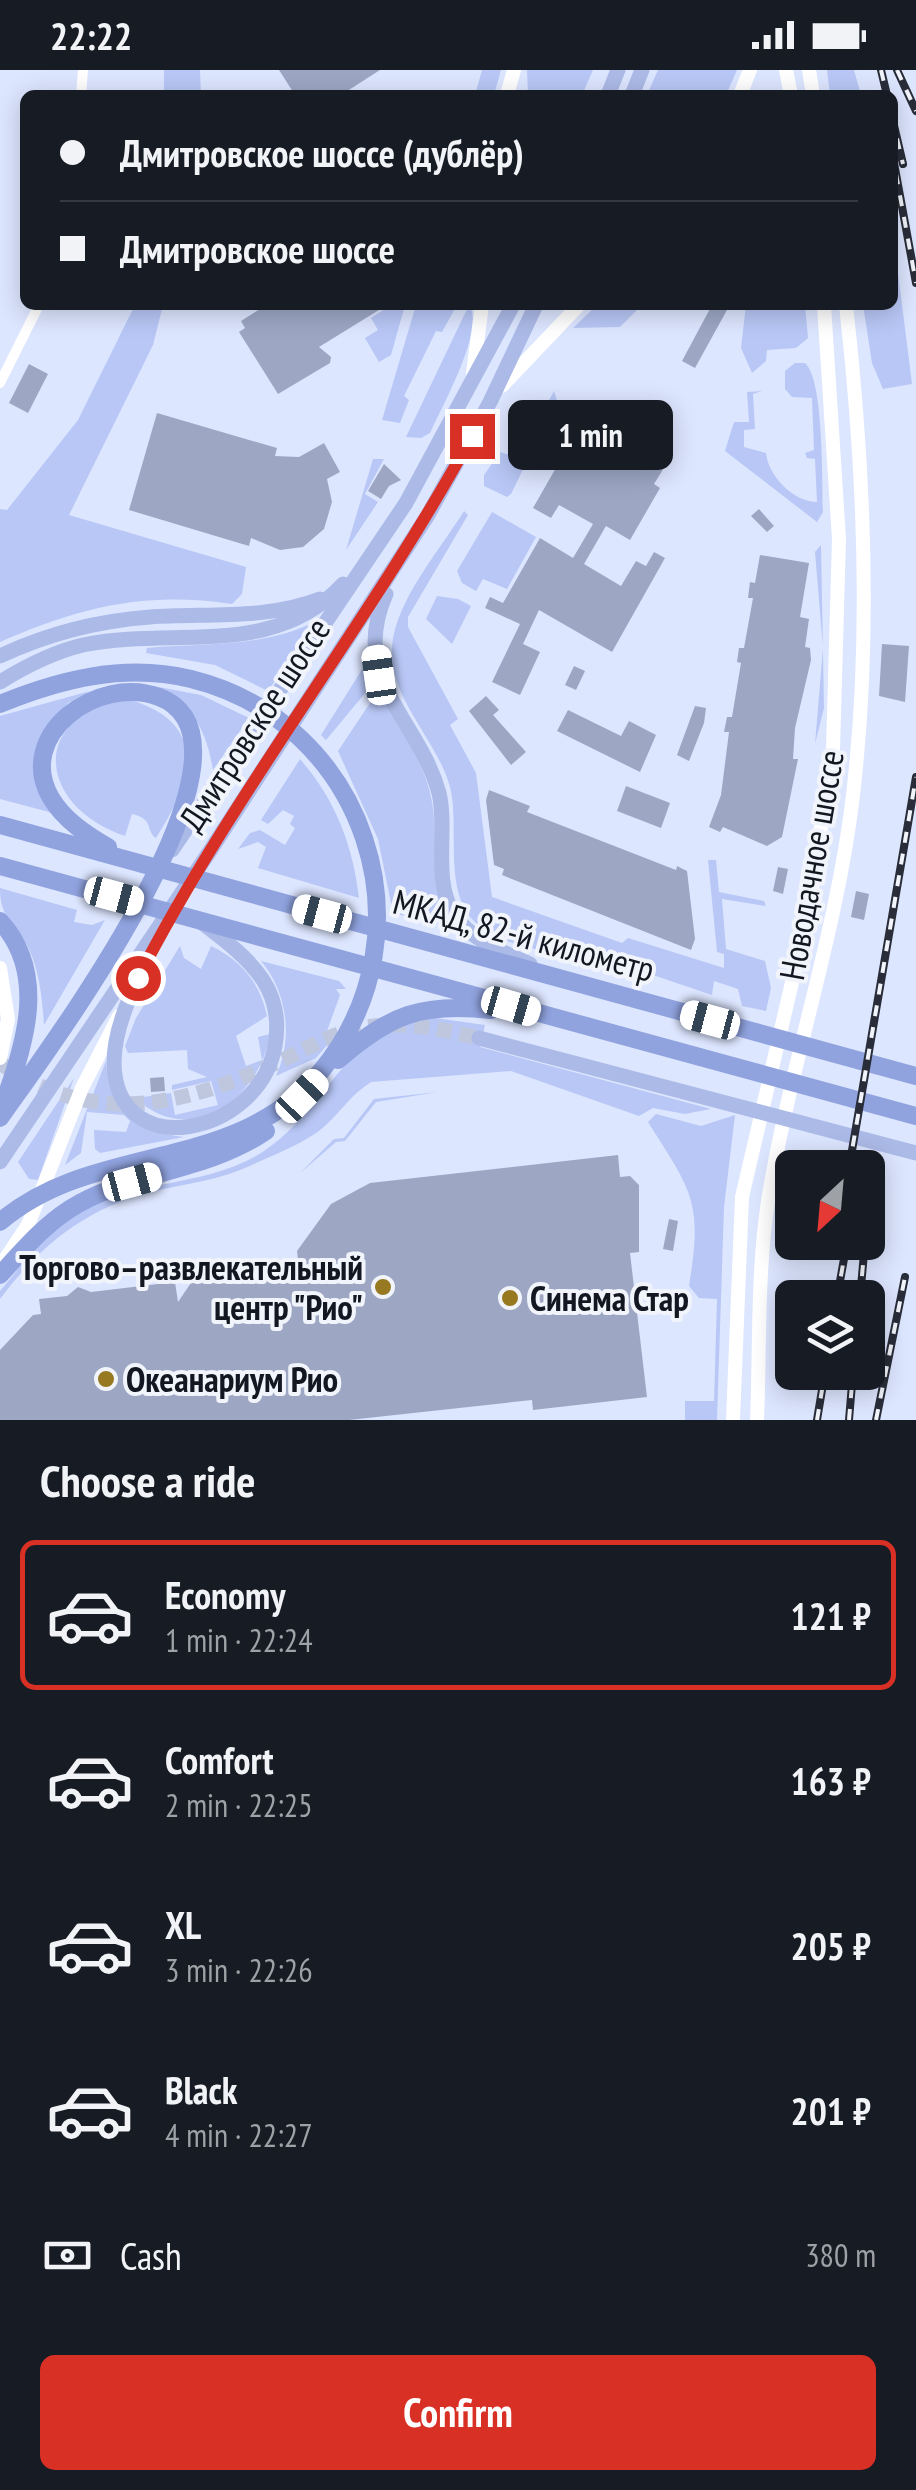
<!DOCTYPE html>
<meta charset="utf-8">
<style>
body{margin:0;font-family:"PT Sans Narrow",sans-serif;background:#20242c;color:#f1f3f6;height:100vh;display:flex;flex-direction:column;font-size:38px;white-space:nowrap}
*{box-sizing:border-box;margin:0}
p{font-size:32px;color:#9ea1a6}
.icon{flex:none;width:55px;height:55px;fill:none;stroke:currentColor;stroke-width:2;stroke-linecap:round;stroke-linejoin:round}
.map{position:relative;height:1350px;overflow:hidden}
.sheet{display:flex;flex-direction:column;background:#171b24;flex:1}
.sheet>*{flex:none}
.top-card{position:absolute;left:20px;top:20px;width:878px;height:220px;border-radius:15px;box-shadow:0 5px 25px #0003;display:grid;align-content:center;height:220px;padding:0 40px;background:#171b24}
.needle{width:65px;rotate:206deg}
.controls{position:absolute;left:775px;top:1080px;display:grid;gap:20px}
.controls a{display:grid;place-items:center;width:110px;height:110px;border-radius:15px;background:#171b24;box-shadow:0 5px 25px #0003;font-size:50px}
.end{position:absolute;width:45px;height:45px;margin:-22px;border:12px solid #d93025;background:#fff;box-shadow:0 0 0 5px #fff}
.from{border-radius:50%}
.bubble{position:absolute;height:70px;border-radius:15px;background:#171b24;box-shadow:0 5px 25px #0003;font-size:32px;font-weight:700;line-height:70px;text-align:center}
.car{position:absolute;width:30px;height:60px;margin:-30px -15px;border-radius:12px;box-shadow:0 0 8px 2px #0007;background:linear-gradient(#fff 24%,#345 0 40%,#fff 0 76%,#345 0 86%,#fff 0)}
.top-card b{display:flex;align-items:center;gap:35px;height:95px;font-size:38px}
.top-card b+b{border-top:2px solid #363941}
.top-card i{width:25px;height:25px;background:#f1f3f6}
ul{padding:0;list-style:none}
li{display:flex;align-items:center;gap:30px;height:150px;margin:0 20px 15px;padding:0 20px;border:5px solid transparent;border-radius:15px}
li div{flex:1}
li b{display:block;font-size:38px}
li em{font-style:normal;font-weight:700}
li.current{border-color:#d93025}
li>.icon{width:90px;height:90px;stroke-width:1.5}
h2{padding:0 40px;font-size:45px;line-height:120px}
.pay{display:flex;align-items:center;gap:25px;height:110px;padding:0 40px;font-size:38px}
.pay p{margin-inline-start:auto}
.primary-button{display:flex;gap:20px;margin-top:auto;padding:20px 40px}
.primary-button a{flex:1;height:115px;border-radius:15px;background:#d93025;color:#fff;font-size:40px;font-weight:700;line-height:115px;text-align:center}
.status{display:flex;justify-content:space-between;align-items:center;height:70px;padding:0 50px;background:#171b24;direction:ltr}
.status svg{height:28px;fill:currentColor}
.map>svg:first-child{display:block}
</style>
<div class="status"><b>22:22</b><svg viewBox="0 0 49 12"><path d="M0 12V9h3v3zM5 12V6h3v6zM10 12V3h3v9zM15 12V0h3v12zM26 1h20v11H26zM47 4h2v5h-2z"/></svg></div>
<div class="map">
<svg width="916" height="1350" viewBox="0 0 916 1350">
<rect width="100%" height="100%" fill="#dde6ff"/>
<path fill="#b8c7f6" d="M164,0H200L201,25H164Z
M482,0H501L494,25H475Z
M527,0H593L582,25H528Z
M658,0H737L726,25H647Z
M827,0H854L861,25H830Z
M893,163L912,314L883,319L872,293L863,235H892Z
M135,235H163L153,275L69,445L246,497L242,524L232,534C146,521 80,537 0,572V439L7,440L78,350Z
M391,235H405L391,285L379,292L365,268L378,260L371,248Z
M416,235H457L442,262L436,261L404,326L409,330L400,353L382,350Z
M469,235C486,258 442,336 430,363L421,368L406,367Z
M597,235H642L620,257L573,258Z
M746,235H805L808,268L796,278L767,280L766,291L752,303L741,278Z
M795,293H805C824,309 822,413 823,442L817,452L725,381L734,352H749L747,322L762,321L753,324L755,359L744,360V377L766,383C768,405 793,432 817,432L815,389L807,388L805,383L814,380L812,328L792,327L785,319V301Z
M554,321L557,330L511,424L507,427L484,416V405L500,382L518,388Z
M373,389H384L365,424L378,432L346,480Z
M464,441L468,445L408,547V557L458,649L450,655L476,703L492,827L622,873L628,868L724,898V884L717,882L708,790H716L719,822L764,831L766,836L722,829L726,879L765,891L771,918L766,941L742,936L738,919L714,911L712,925L644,902L645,897L593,883L590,887C555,884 500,877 474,851C443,820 460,757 450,717C437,669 388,628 392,576C396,530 440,480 464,441Z
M492,442L536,467L507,519L483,509L476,521L462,513L457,501Z
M821,475L824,638L815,674L823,578L815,482Z
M437,526L458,529L471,536L452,574L426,549Z
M317,551L268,621L215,595L146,583L147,578C206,573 262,578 317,551Z
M371,585L376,610L326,670L321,665Z
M153,616L201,625L249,648L213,700C206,658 192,634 153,616Z
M90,621L68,633L44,665L53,743L0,729V646Z
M384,624C400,658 426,695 432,732C439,775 430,816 449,856L393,843L378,769L338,681L372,630Z
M130,630C210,653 192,712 156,768C145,761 155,749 132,744L125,766C34,735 30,641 130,630Z
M300,689C335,729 353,775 359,828L258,798L266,777L258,772L238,779L250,763L260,760L285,775L295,758L290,754L294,746L283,740L268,754L261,750Z
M0,818L77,840L74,852L92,855L105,850L44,955C42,928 40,904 29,879C16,851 0,851 0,818Z
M180,876L184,888L201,899L211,876C242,891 260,913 267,946L236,966L246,996L262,990L258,967L270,964C261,1026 190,1081 136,1028L171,1023L175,1045L218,1035L211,1011L172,1020V1015L207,1007L188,999L187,980L128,983L125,976L136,948Z
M261,891L339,911L346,919H336L340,925L327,961L328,974L316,988L276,1006C293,970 288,923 261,891Z
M429,947L485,955L480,977L711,1039L685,1044L653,1038L639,1046L511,1001L371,1012C352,1024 343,1039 327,1054C309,1072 275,1084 252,1095C221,1110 188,1113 155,1121C88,1137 41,1174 0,1229V1221C22,1195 44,1163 74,1145C131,1109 204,1118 261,1083C311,1052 337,991 379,964C394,954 412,951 429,947Z
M106,991C108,1033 143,1064 184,1067L100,1083L95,1079L94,1060L126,1062L130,1051L124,1045L87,1042L81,1083L65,1095Z
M74,1008L38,1110L29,1109L18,1092Z
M438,1022L376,1032L345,1071L336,1072L299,1104L334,1069L344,1068L374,1029Z
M656,1044L701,1056L735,1045L724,1137L717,1350H685V1331H714L717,1229L699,1228L689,1216C703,1131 692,1122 648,1052Z"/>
<path fill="#9da7c4" d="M279,0H380L341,25H295Z
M266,235H387L319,277L331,287L330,293L278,324L239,262L245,258L241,251Z
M712,235L727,240L695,298L682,291Z
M29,294L48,304L28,343L9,333Z
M593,333L611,343L604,356L621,366L624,361L670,388L654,414L660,418L630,470L606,456L584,494L621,516L636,491L646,496L654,482L665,488L612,582L539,540L523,574L540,582L520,625L492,612L520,554L485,538L490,527L503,533L540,468L573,488L593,454L559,435L551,448L533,438Z
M157,343L277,378L275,386L299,387L324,373L340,402L327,409L332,432L324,459L303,477L280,480L251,468L249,476L129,440Z
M384,394L401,410L389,416L381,429L368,421Z
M759,439L774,456L767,462L751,446Z
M760,485L809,493L800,547L809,549L805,577L810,578L811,590L795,658L793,689H798L782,767L767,776L723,757L720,762L709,757L721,725L729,662H724L727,647H732L741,593L737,592L739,578H744L753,528H748L750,512L755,513Z
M882,574L909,576L905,632L879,626Z
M574,596L585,601L576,620L565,615Z
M486,626L499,640L493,645L526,682L511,695L469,641Z
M695,636L706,638L704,653L689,691L677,685Z
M568,640L621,666L629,651L656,665L640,702L557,661Z
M626,716L670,733L661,758L617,741Z
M489,720L530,736L527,742L676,800L677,796L687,801L695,869L691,880L502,805L504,799L494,795L486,730Z
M778,797L788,799L783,824L773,821Z
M856,821L869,824L864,850L851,847Z
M164,1007L165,1021L151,1022L150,1008Z
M618,1085L620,1107L630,1106L639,1115V1182L630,1183L647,1327L533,1340L532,1330L349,1350H0V1280L33,1245L41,1244L39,1229L67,1226L78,1217L91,1222L175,1212L178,1232L197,1204L209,1208L299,1197L297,1181L331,1134L370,1113Z
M669,1149L678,1151L673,1181L663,1179Z"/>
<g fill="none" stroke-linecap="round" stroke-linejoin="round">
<path stroke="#bfc7de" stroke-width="15" stroke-dasharray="15 8" stroke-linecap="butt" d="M0,993C93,1057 178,1037 274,994C299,983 324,967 351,960C395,949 436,958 479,968"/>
<path stroke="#fff" stroke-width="10" d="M81,25L83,0
M0,313L39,235"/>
<path stroke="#fff" stroke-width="14" d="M786,0L791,25
M809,0L813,25
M507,25L514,0
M740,25L750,0
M473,303L482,235
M502,316L579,235
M0,898L8,949L0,988
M6,1188L28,1155L82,1018L119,946
M733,1350L742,1127L807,848L833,679L839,469L824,235
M757,1350C760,1278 757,1203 768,1131C790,994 837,863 853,725C872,564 864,395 846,235"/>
<path stroke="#acbae7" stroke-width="15" d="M608,25L618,0
M632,25L642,0
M386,524C348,610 419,649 439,723C448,760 432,811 454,844C470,870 503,882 530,894
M0,586C49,563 96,551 150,547C207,543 266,550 320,529
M0,612C26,596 53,582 83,575C174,556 273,590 343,514
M172,780L406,433L513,235
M147,891C132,921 114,958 114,993C116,1095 259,1066 275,976C279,953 276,930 263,910C247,886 223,869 201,852
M479,968L916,1083
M0,1092L210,781L428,445L490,332L536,235"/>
<path stroke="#90a3df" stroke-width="18" d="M0,634C61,609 125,593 191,609C365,652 435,861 322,1000C236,1106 96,1070 0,1152
M0,755L916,1006
M0,796L916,1046
M0,851C47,902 26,972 5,1029
M338,990C389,945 422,932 491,940
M0,1048C40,990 281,673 159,627C98,604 14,665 51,728C64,750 87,765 108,777
M0,1205C24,1179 48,1150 80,1133C139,1101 209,1100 266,1061"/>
<defs>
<path id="rail" d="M881,0L887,25
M897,0L916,41
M892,47L903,94
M892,82L916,213
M849,1098L916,707
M868,1143L871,1098
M837,1228L847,1172
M860,1228L865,1172
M817,1350L825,1302
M849,1350L853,1302
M876,1350L905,1207"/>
</defs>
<use href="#rail" stroke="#292d39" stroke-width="8"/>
<use href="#rail" stroke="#f1f4fa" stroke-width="4" stroke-dasharray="11" stroke-linecap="butt"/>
</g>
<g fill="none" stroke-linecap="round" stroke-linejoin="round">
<path stroke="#d93025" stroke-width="12" d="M138,908C235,719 370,553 472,366"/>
</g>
<g fill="#967921" stroke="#f1f4fa" stroke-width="4">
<circle cx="383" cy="1217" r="10"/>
<circle cx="510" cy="1228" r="10"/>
<circle cx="106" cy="1309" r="10"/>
</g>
<g text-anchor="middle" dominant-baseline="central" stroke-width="8" stroke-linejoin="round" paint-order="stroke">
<g font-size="35" fill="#131721" stroke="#f1f4fa">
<text transform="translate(254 654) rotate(-57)">Дмитровское шоссе</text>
<text transform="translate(811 795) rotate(-80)">Новодачное шоссе</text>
<text transform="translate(524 865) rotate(15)">МКАД, 82-й километр</text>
</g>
<g font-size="35" font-weight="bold" fill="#131721" stroke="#f1f4fa" text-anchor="start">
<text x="363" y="1197" text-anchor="end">Торгово–развлекательный<tspan x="363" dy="40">центр "Рио"</tspan></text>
<text x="530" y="1228">Синема Стар</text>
<text x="126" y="1309">Океанариум Рио</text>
</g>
</g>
</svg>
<div class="controls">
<a><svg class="needle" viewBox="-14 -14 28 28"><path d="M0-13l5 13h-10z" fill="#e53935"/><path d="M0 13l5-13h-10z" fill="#9ea1a6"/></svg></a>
<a><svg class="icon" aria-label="layers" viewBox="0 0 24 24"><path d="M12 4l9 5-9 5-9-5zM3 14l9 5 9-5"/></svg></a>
</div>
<i class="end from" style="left:138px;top:908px"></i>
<i class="end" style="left:472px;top:366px"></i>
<div class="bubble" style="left:508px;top:330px;width:165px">1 min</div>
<i class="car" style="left:379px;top:605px;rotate:352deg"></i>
<i class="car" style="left:114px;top:826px;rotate:105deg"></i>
<i class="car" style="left:322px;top:844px;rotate:285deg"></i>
<i class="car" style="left:511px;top:936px;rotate:106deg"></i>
<i class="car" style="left:710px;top:950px;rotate:285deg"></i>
<i class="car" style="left:302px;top:1026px;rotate:44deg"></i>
<i class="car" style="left:132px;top:1112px;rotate:75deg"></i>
<div class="top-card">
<b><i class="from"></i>Дмитровское шоссе (дублёр)</b>
<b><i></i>Дмитровское шоссе</b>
</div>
</div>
<section class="sheet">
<h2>Choose a ride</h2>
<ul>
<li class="current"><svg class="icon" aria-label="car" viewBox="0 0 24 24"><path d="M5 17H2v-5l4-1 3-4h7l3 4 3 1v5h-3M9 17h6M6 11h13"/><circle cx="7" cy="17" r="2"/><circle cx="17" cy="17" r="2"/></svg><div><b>Economy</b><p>1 min · 22:24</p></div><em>121 ₽</em></li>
<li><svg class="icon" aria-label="car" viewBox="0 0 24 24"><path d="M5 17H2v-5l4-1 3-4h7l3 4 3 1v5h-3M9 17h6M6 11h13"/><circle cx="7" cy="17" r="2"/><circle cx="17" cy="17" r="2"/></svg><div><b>Comfort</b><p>2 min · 22:25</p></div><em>163 ₽</em></li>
<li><svg class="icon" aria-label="car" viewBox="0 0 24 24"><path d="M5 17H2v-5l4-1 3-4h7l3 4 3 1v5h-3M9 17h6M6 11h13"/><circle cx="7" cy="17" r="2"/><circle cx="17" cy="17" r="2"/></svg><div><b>XL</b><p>3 min · 22:26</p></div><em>205 ₽</em></li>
<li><svg class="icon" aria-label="car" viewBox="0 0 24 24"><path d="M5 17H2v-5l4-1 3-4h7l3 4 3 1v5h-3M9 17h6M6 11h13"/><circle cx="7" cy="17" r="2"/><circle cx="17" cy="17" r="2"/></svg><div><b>Black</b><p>4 min · 22:27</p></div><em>201 ₽</em></li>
</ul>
<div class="pay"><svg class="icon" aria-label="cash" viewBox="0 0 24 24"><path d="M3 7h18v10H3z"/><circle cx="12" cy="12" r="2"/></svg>Cash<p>380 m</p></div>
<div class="primary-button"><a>Confirm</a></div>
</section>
